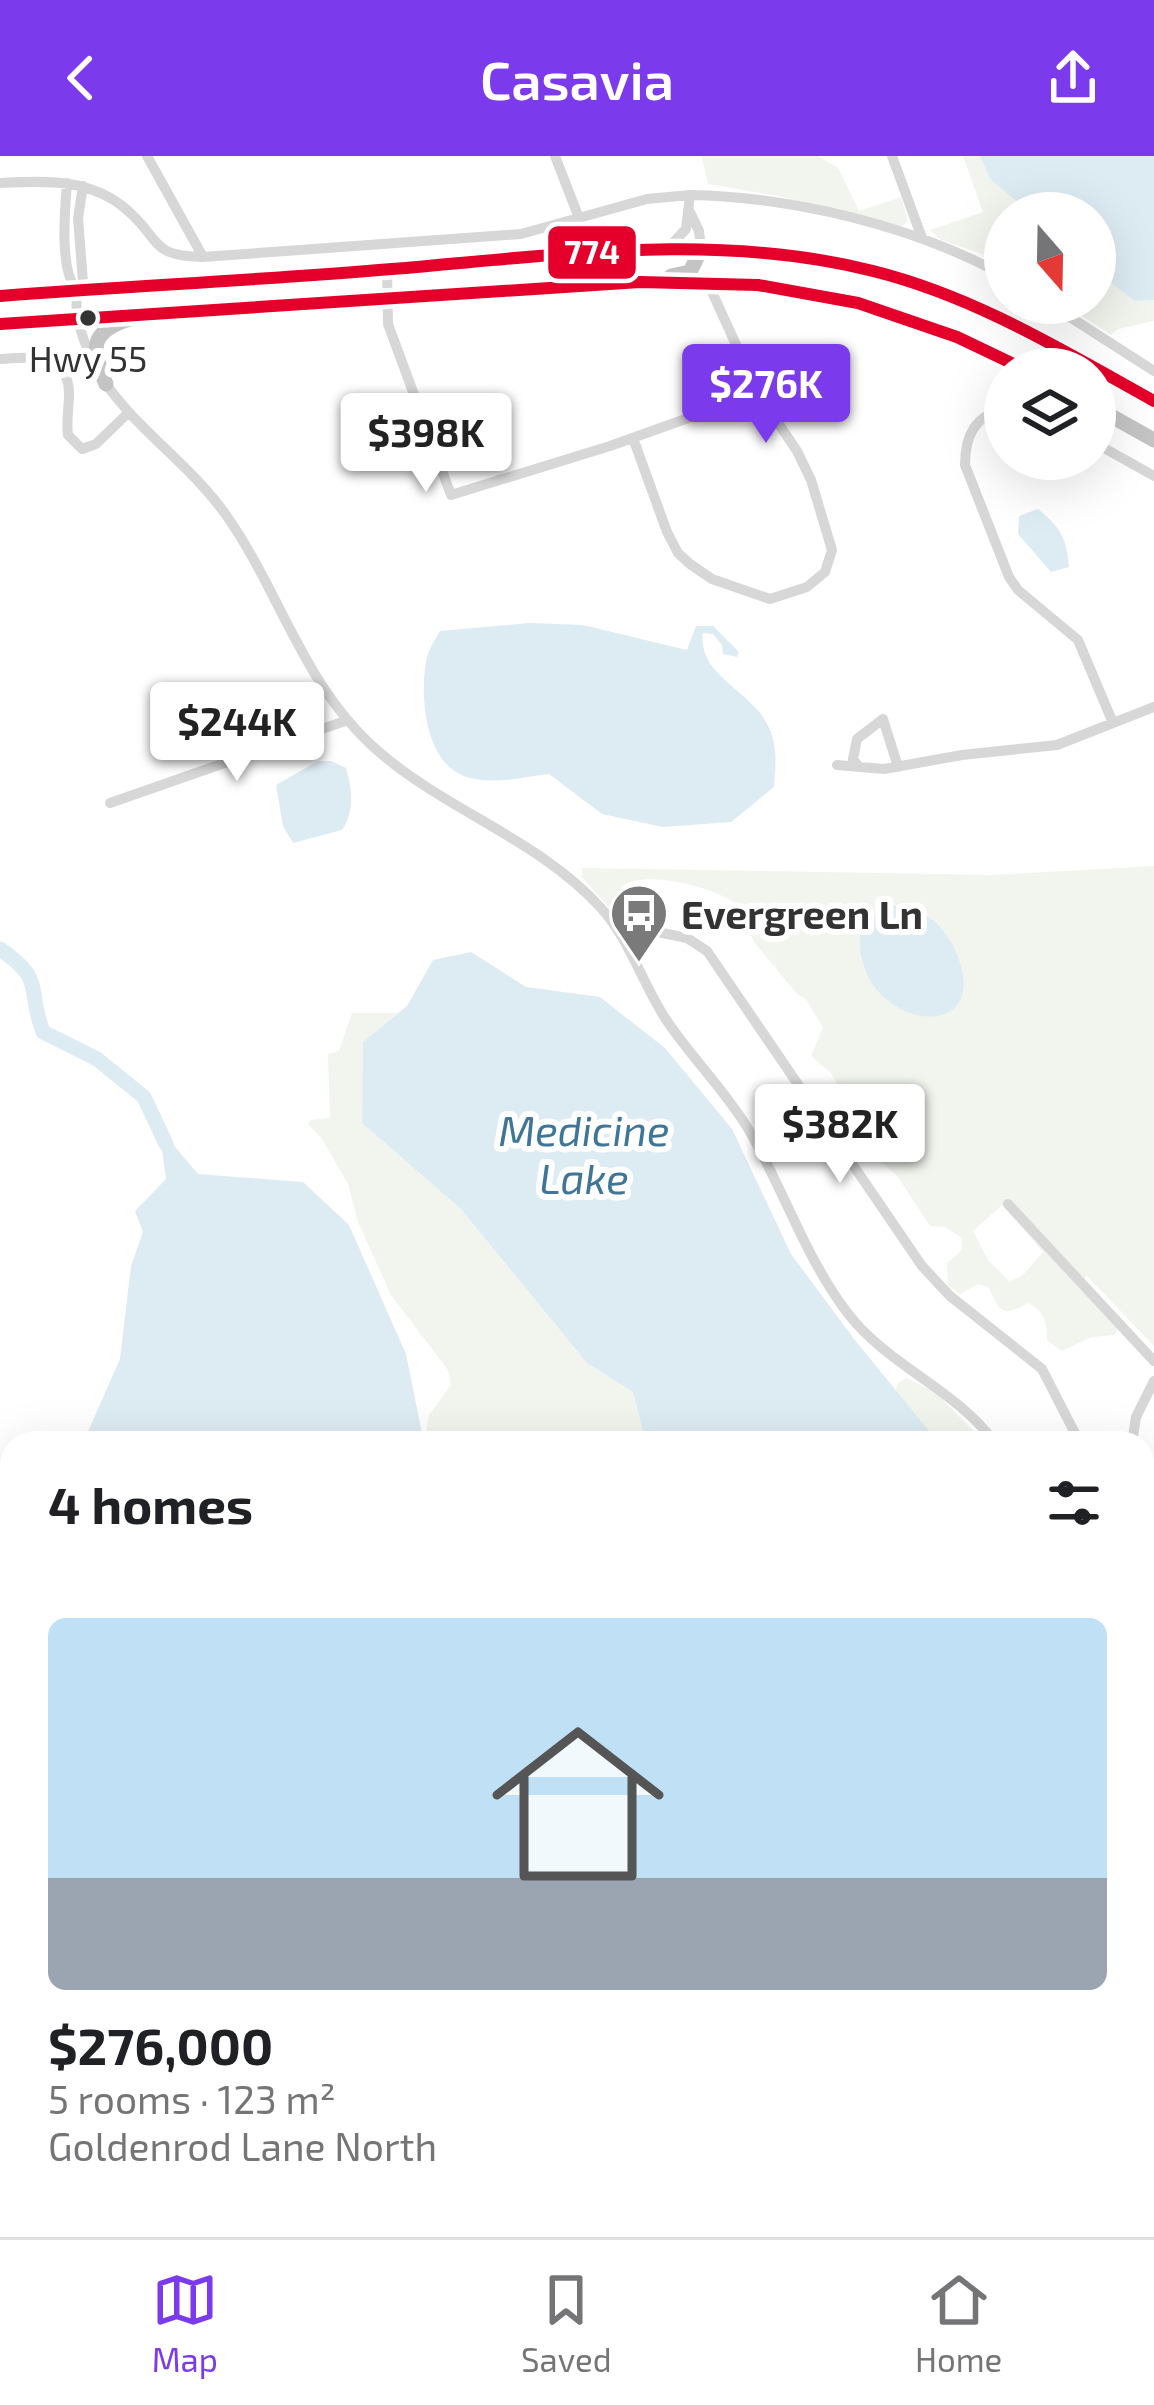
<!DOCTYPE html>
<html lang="en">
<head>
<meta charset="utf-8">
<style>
  body { margin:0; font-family:"Exo 2",sans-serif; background:#f2f2f2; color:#202124; height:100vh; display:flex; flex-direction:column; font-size:45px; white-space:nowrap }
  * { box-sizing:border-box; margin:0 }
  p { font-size:39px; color:#757577 }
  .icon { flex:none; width:66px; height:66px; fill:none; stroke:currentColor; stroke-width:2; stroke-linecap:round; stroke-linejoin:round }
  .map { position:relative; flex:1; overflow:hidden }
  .side { position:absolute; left:0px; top:1275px; width:1155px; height:807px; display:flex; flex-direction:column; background:#fff; border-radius:36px 36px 0 0; box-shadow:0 12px 48px #0002 }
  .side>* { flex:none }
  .needle { width:78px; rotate:160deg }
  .tools { position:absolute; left:984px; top:36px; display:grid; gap:24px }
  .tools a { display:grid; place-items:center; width:132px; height:132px; border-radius:50%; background:#fff; box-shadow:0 12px 48px #0002; font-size:60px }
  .price { position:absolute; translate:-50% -102px; padding:0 27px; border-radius:12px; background:#fff; color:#222; font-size:39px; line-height:78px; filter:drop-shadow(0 3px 6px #0008) }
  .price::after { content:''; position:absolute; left:50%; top:72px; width:36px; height:27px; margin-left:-18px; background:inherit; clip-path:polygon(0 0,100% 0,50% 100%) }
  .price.on { background:#7c3aed; color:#fff }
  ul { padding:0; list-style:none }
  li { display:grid; align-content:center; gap:24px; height:636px; padding:0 48px }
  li+li { border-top:3px solid #e0e0e0 }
  li span { display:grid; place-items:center; height:372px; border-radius:18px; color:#555 }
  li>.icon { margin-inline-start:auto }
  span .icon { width:216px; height:216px; fill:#fffc; stroke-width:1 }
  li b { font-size:51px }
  h2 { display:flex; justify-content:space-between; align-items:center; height:144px; padding:0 48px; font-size:51px }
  header { display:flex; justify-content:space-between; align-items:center; height:156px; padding:0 48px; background:#7c3aed; color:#fff; font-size:54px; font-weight:600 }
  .dock { display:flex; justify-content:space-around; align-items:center; height:168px; border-top:3px solid #e0e0e0; background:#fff; font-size:33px; color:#757577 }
  .dock a { display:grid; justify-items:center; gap:6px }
  .dock .on { color:#7c3aed }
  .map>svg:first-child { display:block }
  .green { fill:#f1f5ed; fill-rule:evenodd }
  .water { fill:#ddebf3 }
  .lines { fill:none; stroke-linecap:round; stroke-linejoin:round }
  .river { stroke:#ddebf3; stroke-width:15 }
  .minor { stroke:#d7d7d7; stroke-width:10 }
  .highway { stroke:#c4c4c4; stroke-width:15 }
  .bus-1-casing { stroke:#fff; stroke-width:21 }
  .bus-1 { stroke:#e4002b; stroke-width:12 }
  .bus-dot { fill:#333; stroke:#fff; stroke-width:4.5 }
  .labels { text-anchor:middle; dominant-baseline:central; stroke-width:12; stroke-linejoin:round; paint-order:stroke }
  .bus-label { font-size:36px; fill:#333; stroke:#fff }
  .poi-label { font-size:39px; font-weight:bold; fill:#333; stroke:#fff; text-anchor:start }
  .water-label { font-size:42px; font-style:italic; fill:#3f7597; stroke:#fff }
  .line-badge { stroke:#fff; stroke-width:4.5 }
  .badge-label { font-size:33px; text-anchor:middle; font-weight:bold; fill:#fff }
</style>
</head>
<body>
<header><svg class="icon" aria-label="back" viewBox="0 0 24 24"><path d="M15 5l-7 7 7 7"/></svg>Casavia<svg class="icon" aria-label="share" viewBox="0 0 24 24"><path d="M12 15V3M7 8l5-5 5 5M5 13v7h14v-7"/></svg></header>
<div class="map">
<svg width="1154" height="2081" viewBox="0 0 1154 2081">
  <rect width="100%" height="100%" fill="#fff"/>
  <path class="green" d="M 702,0 L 818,0 L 838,12 L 859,55 L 901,41 L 908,65 L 900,71 L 779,40 L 708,28 Z
    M 963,0 L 980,0 L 990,23 L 1026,51 L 1020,57 L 1005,57 L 1005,73 L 988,100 L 941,84 L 930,74 L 983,56 Z
    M 1103,121 L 1135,145 L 1154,144 L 1154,165 L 1118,173 L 1111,179 L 1076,156 L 1083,147 L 1095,147 L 1095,131 Z
    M 1154,710 L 1154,1190 L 1087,1120 L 1078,1128 L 1119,1172 L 1114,1179 L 1092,1181 L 1062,1195 L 1047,1184 C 1047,1166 1044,1155 1028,1147 C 999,1164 1001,1153 988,1131 L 978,1128 L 960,1138 L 948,1129 L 947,1107 L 962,1094 L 962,1082 L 945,1071 L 930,1070 L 898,1021 L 860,986 L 866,974 L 830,916 L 811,900 L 823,872 L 806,843 L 797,838 L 755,787 L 750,778 L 757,769 C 746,737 647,709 621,731 L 627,754 L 622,758 L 612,755 L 582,721 L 582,712 L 992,719 ZM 1002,1049 L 1043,1096 L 1022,1120 L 1009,1125 L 988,1104 L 973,1075 Z
    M 352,857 L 398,857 L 363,886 L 362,967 L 461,1053 L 587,1207 L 633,1236 L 646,1287 L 424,1287 L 429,1259 L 451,1229 L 448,1214 L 391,1139 L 358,1066 L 348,1028 L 322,983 L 308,968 L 311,964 L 330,962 L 328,898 L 339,895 Z
    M 906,1222 L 935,1236 L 985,1287 L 939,1287 L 896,1235 L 897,1228 Z
    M 1143,1360 L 1154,1362 L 1154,1644 L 1143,1637 Z"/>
  <path class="water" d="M 980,0 L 1154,0 L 1154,144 L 1135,145 L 1095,115 L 1095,57 L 1031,57 L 990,23 Z
    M 1038,353 C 1060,371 1067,382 1069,411 L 1051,416 L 1018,378 L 1019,360 Z
    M 529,467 L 583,469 L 687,494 L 696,470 L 713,470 L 739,496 L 737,501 L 723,498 L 722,489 L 713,478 L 703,477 C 697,518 749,534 766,566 C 778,586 776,608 774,631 L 731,666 L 663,671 L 602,658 L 549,618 C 522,621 490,630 464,620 C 424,605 419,536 427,501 C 429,492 436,483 440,475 Z
    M 318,605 L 331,605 L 346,612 C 352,633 355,655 342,674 L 293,687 L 283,670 L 276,629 Z
    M 891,750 C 917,749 938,763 951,786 C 1010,898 844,877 861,769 Z
    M 471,796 L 526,831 L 600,841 L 665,892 L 732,973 L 791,1098 L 854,1183 L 939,1287 L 646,1287 L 633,1236 L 587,1207 L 461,1053 L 362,967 L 363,886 L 407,850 L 433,804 Z
    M 159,972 L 198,1018 L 303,1026 L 349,1069 L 406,1198 L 424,1287 L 83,1287 L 120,1203 L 131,1110 L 143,1076 L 135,1055 L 166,1023 Z
    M 1143,1637 L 1154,1644 L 1154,2081 L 731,2081 L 749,2070 L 1143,2070 Z
    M 0,1800 L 12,1805 L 12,2070 L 458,2070 L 479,2081 L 0,2081 Z"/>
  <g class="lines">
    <path class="river" d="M 0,793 C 46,825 26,831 43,876 L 97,903 L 144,941 L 166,988"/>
    <path class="minor" d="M 147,0 L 203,101
      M 555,0 L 579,62
      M 892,0 L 922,82
      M 0,27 C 45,25 91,22 127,54 C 161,83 149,100 203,101 L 521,78 L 647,43 L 690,39
      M 67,27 C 65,52 59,116 77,134
      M 83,30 L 78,62 L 83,126 C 67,149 84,185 94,209
      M 690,56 L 699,75 L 701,93
      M 667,93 L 686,73 L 690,39 C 794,41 914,70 1005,120
      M 387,113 L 388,168 L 451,339 L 610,290 L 758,237
      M 1048,147 L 1154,215
      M 0,203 C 30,201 69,196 69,238 C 69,252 66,265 68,279 L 82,293 L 96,288 L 128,257
      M 104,225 C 138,275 191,309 226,359 C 281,437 303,530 378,595 C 445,654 540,684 601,752 C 629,783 642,826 665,862 C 690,900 723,932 747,971 C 783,1031 804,1099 846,1155 C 887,1210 955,1232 995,1287
      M 1095,234 L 1104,217
      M 1005,252 C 975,260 965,279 965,309 L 1009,421 L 1018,434 L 1078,484 L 1113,567
      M 633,282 L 667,376 L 678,397 L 690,408 L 712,423 L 770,443 L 807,431 L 825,416 L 832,394 L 811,324 L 797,295 L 758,237 L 708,127
      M 1095,287 L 1154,320
      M 837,609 L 884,613 L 962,599 L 1057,589 L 1154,551
      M 859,611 L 853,603 L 857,583 L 883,563 L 898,611
      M 110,647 L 345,565
      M 614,767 L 687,782 L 707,795 L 922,1110 L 950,1140 L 1042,1213 L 1080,1287
      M 1008,1048 L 1154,1205
      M 1132,1287 L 1136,1261 L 1154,1225
      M 1143,1347 L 1154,1349
      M 1143,1360 L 1154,1362
      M 0,1535 L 12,1552"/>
    <path class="highway" d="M 671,120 L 690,116 L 701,93
      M 0,140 C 131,130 261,123 392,113 C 551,100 716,74 873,115 C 974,141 1064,195 1154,245
      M 0,168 L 640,126 L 758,129 L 858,147 L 957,181 L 1024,213
      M 106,228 C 91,193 89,176 129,163
      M 1095,251 L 1154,284"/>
    <defs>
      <path id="bus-1" d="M 0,140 C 131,130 261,124 392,113 C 552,100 715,75 873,115 C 974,140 1064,195 1154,245
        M 0,168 L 640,126 L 758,129 L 858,147 L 957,181 L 1024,213"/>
    </defs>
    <use href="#bus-1" class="bus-1-casing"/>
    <use href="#bus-1" class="bus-1"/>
  </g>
  <defs>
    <symbol id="bus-pin" viewBox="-11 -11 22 30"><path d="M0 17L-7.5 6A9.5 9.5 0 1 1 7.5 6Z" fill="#7a7a7a" stroke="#fff"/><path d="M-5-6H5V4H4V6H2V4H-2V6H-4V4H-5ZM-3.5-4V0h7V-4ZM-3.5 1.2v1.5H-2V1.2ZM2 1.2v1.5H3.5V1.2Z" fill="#fff"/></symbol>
  </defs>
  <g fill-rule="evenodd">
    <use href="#bus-pin" x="606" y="724" width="66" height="90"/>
  </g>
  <circle class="bus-dot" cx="88" cy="162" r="10"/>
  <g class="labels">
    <g class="bus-label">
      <text x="88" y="201">Hwy 55</text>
    </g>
    <g class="poi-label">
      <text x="681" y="757">Evergreen Ln</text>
    </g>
    <g class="water-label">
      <text x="584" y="973">Medicine<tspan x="584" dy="48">Lake</tspan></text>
    </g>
  </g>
  <rect class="line-badge" x="546" y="68" width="92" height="57" rx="12" fill="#e4002b"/>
  <g class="badge-label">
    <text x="592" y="108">774</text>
  </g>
</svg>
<div class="tools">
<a><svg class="needle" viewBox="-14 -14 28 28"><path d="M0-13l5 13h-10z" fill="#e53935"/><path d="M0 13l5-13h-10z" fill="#757577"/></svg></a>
<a><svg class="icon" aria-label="layers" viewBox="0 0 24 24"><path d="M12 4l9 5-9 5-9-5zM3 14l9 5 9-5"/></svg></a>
</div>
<b class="price on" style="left:766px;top:290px">$276K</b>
<b class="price" style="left:426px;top:339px">$398K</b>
<b class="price" style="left:237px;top:628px">$244K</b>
<b class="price" style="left:840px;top:1030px">$382K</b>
<section class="side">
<h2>4 homes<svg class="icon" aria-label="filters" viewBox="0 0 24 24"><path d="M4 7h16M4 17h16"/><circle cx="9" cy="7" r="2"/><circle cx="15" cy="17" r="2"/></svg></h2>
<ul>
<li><span style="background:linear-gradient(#bfe0f5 70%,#9aa5b1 0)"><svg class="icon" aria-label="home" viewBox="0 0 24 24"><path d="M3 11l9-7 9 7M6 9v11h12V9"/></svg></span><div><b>$276,000</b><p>5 rooms · 123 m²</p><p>Goldenrod Lane North</p></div></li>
</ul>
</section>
</div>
<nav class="dock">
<a class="on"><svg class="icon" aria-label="map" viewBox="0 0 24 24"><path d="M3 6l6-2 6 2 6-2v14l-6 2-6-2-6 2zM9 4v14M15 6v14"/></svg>Map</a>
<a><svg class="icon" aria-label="saved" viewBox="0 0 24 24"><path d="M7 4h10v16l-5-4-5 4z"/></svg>Saved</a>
<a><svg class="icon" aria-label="home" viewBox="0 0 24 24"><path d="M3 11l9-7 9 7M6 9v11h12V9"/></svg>Home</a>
</nav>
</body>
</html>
